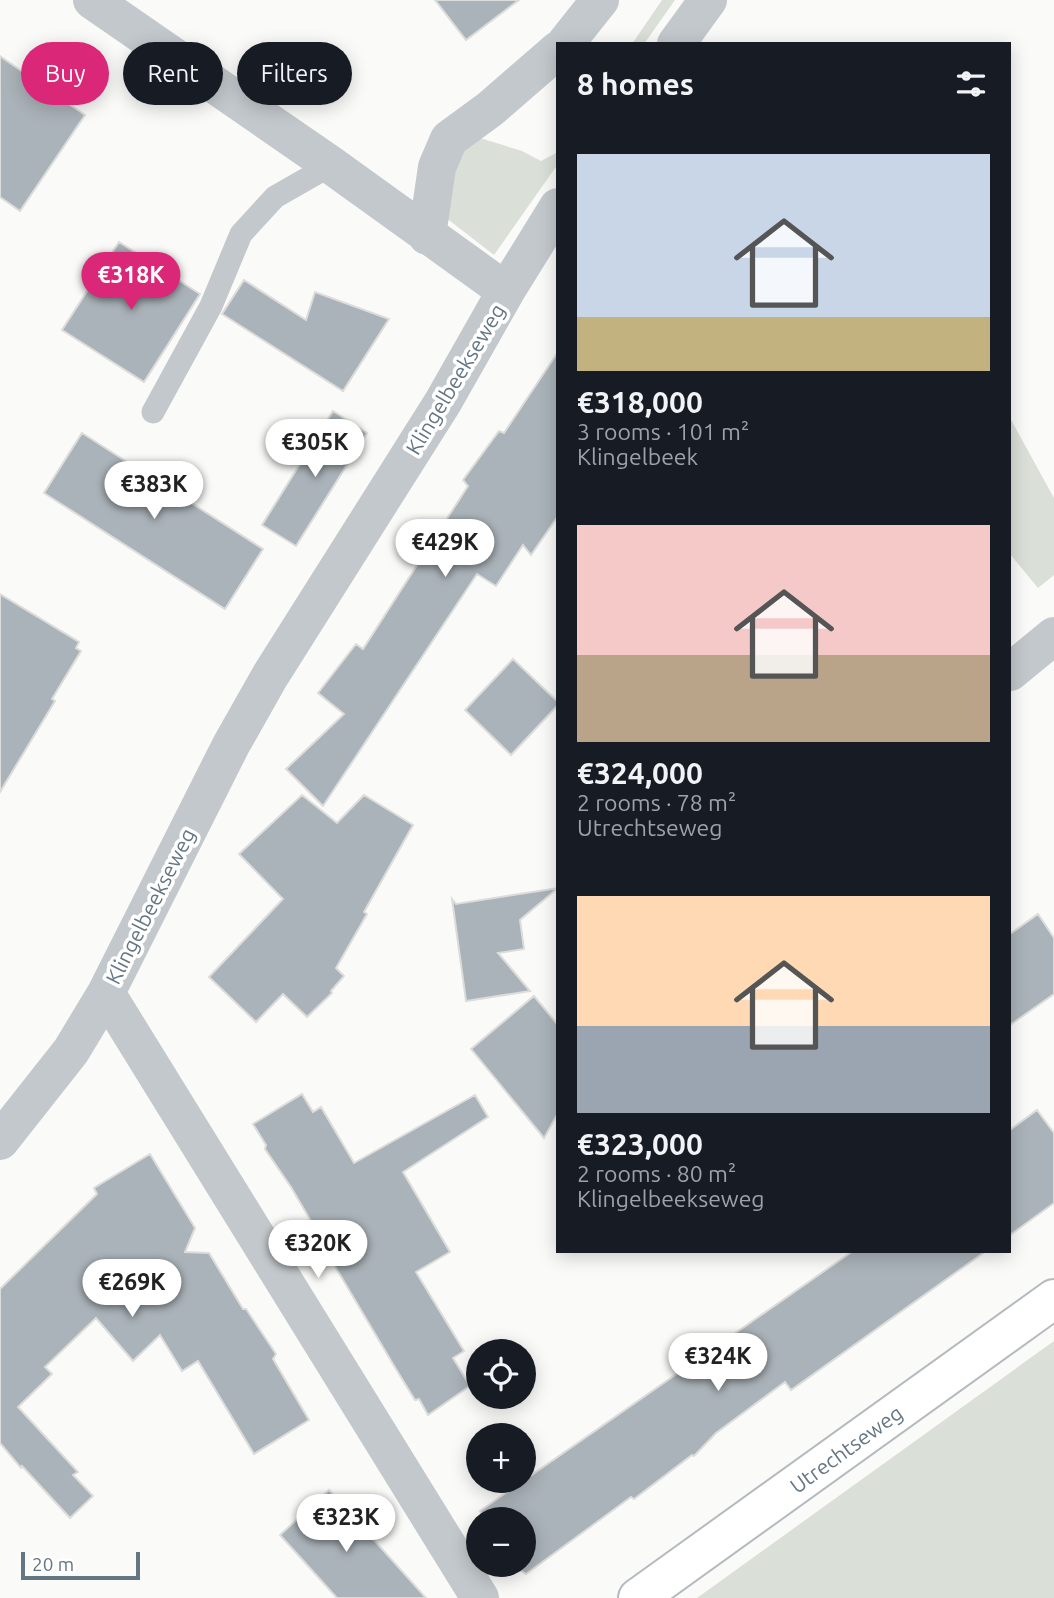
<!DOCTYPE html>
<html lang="en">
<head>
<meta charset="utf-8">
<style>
  body { margin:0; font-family:Ubuntu,sans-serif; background:#242831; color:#f1f3f6; height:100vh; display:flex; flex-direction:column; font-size:26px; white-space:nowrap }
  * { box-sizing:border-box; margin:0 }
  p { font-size:23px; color:#9ea1a6 }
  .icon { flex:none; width:38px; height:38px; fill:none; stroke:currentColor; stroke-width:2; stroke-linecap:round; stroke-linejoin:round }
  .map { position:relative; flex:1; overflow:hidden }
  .panel { position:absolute; left:556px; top:42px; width:455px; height:1211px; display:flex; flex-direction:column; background:#171b24; border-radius:0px; box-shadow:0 4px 18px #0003 }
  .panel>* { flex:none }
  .banner { position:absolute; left:21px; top:42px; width:430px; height:63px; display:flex; gap:14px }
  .fabs { position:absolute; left:466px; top:1339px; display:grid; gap:14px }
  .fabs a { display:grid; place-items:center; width:70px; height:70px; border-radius:50%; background:#171b24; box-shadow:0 4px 18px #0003; font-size:35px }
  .scale { position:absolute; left:21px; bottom:18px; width:119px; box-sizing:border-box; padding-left:7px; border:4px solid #657683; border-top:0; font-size:19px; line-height:24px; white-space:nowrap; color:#657683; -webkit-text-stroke:5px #fff; paint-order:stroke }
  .price { position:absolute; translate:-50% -60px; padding:0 16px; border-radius:24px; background:#fff; color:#222; font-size:23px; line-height:46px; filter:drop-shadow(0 2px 4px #0008) }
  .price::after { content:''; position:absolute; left:50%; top:42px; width:21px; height:16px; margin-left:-10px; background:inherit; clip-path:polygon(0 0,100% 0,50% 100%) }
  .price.on { background:#db2777; color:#fff }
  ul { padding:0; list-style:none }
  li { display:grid; align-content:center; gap:14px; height:371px; padding:0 21px }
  li span { display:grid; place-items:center; height:217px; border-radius:0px; color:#555 }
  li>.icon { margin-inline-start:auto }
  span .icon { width:126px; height:126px; fill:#fffc; stroke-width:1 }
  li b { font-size:30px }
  h2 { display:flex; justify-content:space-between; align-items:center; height:84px; padding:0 21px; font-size:30px }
  .tag { padding:0 24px; border-radius:32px; background:#171b24; box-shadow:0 4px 18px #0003; font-size:24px; line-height:63px }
  .tag.on { background:#db2777; color:#fff }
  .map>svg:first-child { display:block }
  .green { fill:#dadfd7 }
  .building { fill:#aab3b9; stroke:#dcdcda; stroke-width:2 }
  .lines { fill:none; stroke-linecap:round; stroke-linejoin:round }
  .primary-casing { stroke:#b5babe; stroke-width:42 }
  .lane { stroke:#c3c8cc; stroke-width:23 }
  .street { stroke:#c3c8cc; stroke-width:38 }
  .primary { stroke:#fff; stroke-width:38 }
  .labels { text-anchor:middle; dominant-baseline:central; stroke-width:7; stroke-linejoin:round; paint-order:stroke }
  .street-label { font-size:21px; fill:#657683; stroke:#fff }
</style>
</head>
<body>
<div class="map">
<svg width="1054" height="1598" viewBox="0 0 1054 1598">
  <rect width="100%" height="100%" fill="#fafaf8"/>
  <path class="green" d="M 662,0 L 675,0 L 644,44 L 632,44 Z
    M 480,138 L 522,151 L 541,161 L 558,152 L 558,164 L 494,255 L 445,217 L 460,149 Z
    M 1010,418 L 1054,498 L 1054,575 L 1038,588 L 1010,554 Z
    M 1054,1341 L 1054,1598 L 697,1598 Z"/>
  <path class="building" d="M 435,0 L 519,0 L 466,40 Z
    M 0,56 L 85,115 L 20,211 L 0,197 Z
    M 119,242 L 200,294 L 144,382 L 62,330 Z
    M 244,280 L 306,320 L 315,292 L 389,319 L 343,391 L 222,314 Z
    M 558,352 L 558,516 L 531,555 L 523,545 L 496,586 L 477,574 L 323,806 L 286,769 L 344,714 L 318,693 L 356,644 L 363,649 L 468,486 L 463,480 L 499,431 L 504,433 Z
    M 333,411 L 367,433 L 296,546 L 262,525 Z
    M 82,433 L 263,549 L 225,609 L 44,493 Z
    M 0,594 L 79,642 L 76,648 L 81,651 L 52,699 L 55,701 L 0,792 Z
    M 513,659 L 558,702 L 558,705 L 511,755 L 465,710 Z
    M 302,795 L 337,823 L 364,795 L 413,825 L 364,912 L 367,914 L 336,968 L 344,976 L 331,991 L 332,993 L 307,1017 L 283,994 L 256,1022 L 209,977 L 283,899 L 239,854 Z
    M 558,888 L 520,920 L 524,949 L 498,953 L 530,991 L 466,1001 L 452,899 L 456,904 Z
    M 1038,914 L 1054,938 L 1054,994 L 1010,1025 L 1010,934 Z
    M 534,996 L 558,1025 L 558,1113 L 544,1138 L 471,1049 Z
    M 302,1094 L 313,1112 L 321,1107 L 354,1163 L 475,1095 L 488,1117 L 403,1172 L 450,1252 L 416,1272 L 464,1351 L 453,1358 L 470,1386 L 428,1415 L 419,1399 L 415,1400 L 396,1369 L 314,1231 L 315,1228 L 291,1187 L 265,1149 L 266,1145 L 253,1124 Z
    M 1037,1110 L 1054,1133 L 1054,1203 L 1010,1235 L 1010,1130 Z
    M 150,1154 L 195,1228 L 185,1252 L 209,1253 L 243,1309 L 246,1309 L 276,1354 L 273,1359 L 309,1420 L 254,1454 L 198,1361 L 182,1371 L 160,1335 L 133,1361 L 96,1318 L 45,1367 L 52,1374 L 18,1407 L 78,1472 L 73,1475 L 93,1496 L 70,1518 L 22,1466 L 21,1468 L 0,1443 L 0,1289 L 97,1194 L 94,1188 Z
    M 853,1251 L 986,1251 L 791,1390 L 785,1382 L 716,1433 L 694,1456 L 692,1455 L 634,1499 L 631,1497 L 526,1574 L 515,1567 L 513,1564 L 523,1564 L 523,1519 L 485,1519 L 480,1511 Z
    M 329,1490 L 426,1598 L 337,1598 L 280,1535 Z"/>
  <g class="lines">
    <defs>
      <path id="primary" d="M 638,1598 L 1054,1299"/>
    </defs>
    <use href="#primary" class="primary-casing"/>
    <path class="lane" d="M 153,412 L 211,306 L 241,234 L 275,197 L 331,165"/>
    <path class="street" d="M 92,0 L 331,165 L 506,291
      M 565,44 L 600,0
      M 676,44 L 708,0
      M 427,236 L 437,167 L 449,139 L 490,109 L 558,50
      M 1010,672 L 1054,636
      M 106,993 L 480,1598
      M 0,1141 L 71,1051 L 106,993 L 231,745 L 270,676 L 443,402 L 506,291 L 558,207"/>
    <use href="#primary" class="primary"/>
  </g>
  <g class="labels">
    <g class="street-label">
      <text transform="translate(455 379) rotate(-59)">Klingelbeekseweg</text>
      <text transform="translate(150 906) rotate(-63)">Klingelbeekseweg</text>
      <text transform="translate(846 1449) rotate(-36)">Utrechtseweg</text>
    </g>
  </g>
</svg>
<div class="fabs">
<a><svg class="icon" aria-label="locate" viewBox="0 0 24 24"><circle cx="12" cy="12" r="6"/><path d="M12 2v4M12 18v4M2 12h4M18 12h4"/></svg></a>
<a>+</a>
<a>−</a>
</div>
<div class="scale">20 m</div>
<b class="price on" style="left:131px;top:312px">€318K</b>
<b class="price" style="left:315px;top:479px">€305K</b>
<b class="price" style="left:154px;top:521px">€383K</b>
<b class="price" style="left:445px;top:579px">€429K</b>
<b class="price" style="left:318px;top:1280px">€320K</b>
<b class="price" style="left:132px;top:1319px">€269K</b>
<b class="price" style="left:718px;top:1393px">€324K</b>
<b class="price" style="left:346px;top:1554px">€323K</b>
<div class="banner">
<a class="tag on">Buy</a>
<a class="tag">Rent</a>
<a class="tag">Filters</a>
</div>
<section class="panel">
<h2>8 homes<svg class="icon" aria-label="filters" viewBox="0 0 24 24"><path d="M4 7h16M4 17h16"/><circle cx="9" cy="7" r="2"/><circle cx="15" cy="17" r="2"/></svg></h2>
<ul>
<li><span style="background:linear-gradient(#c9d6e8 75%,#c2b280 0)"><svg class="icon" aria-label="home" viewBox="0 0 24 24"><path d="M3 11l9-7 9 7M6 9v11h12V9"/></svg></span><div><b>€318,000</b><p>3 rooms · 101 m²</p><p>Klingelbeek</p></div></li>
<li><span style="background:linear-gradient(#f6c9c9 60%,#b9a48a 0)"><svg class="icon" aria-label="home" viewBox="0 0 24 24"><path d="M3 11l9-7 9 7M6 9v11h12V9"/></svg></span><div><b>€324,000</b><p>2 rooms · 78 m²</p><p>Utrechtseweg</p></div></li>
<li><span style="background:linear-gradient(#ffd9b3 60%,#9aa5b1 0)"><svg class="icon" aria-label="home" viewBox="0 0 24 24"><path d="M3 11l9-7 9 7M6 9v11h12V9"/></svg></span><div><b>€323,000</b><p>2 rooms · 80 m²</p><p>Klingelbeekseweg</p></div></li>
</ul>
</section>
</div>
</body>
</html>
